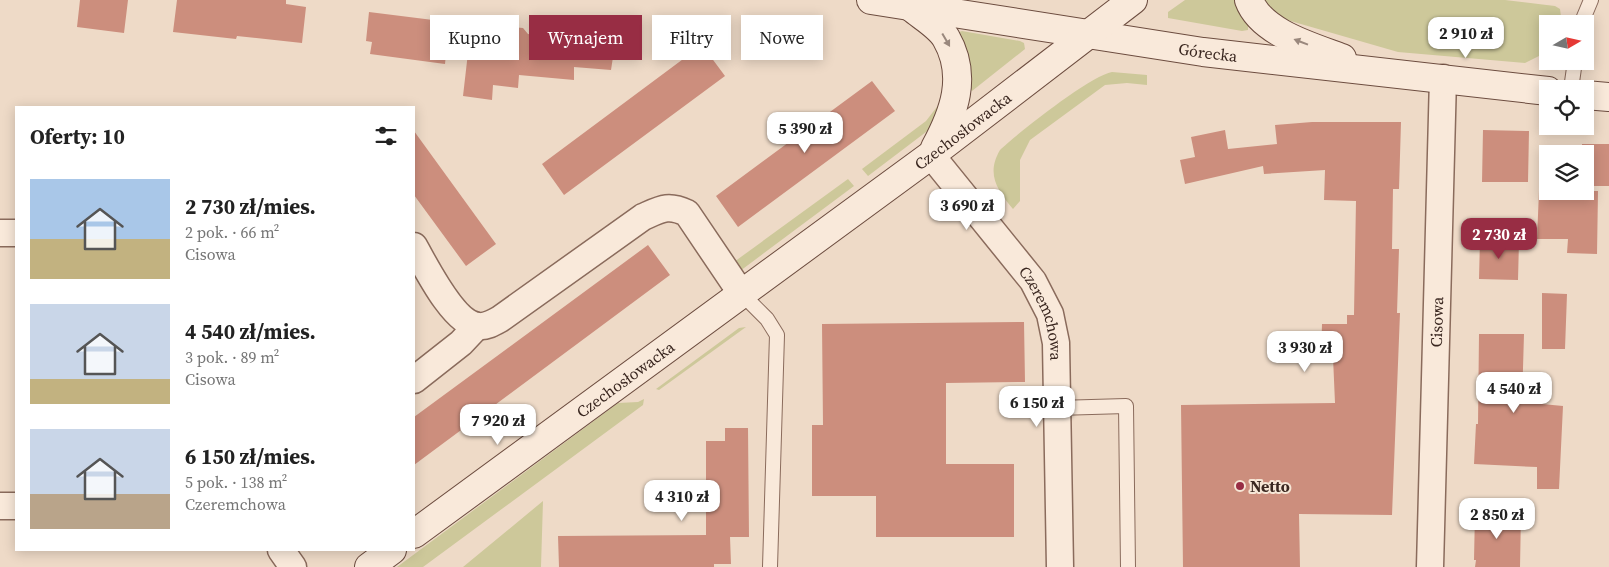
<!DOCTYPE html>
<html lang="pl">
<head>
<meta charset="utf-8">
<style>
  body { margin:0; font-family:"Source Serif 4",serif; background:#f2f2f2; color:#222; height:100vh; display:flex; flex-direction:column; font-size:19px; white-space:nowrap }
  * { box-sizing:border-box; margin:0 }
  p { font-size:16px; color:#767676 }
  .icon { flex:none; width:28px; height:28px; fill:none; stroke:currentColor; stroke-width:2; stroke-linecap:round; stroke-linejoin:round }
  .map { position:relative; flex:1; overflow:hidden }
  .side { position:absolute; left:15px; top:106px; width:400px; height:445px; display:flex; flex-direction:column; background:#fff; border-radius:0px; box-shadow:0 2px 12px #0003 }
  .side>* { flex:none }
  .guide { position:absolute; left:430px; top:15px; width:475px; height:45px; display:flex; gap:10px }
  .needle { width:32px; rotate:81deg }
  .buttons { position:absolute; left:1539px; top:15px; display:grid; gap:10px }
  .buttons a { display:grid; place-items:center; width:55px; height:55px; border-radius:0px; background:#fff; box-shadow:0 2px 12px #0003; font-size:25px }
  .price { position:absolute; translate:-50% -42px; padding:0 11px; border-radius:10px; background:#fff; color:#222; font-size:16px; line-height:32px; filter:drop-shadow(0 1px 2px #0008) }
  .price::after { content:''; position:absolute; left:50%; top:30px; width:15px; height:11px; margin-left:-8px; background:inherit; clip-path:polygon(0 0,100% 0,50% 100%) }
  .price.current { background:#982d44; color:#fff }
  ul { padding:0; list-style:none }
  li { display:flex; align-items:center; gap:15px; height:125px; padding:0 15px }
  li span { display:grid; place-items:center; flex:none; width:140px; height:100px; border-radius:0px; color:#555 }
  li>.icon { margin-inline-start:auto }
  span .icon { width:60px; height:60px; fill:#fffc; stroke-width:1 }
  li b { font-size:21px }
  h2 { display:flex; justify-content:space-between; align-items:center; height:60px; padding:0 15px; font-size:21px }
  .pill { padding:0 18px; border-radius:0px; background:#fff; box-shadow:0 2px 12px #0003; font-size:18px; line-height:45px }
  .pill.current { background:#982d44; color:#fff }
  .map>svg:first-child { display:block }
  .green { fill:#cdc89a }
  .building { fill:#cc8e7d }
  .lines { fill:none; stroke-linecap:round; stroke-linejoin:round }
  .lane-casing { stroke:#8a6b5c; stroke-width:16 }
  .street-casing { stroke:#8a6b5c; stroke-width:29 }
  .secondary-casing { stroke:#6c4c3f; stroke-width:30 }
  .lane { stroke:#f9e9da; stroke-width:14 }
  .street { stroke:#f9e9da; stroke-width:26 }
  .secondary { stroke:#f9e9da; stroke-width:28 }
  .oneway { fill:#9a887d }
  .poi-dot { fill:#982d44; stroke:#f6e6d6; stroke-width:2 }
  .labels { text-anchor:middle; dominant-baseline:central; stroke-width:4; stroke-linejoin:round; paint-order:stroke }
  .street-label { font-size:16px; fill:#3a2720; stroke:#f6e6d6 }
  .poi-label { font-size:16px; font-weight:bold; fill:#3a2720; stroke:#f6e6d6; text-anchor:start }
</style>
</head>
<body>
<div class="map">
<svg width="1609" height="567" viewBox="0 0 1609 567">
  <rect width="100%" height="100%" fill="#eedac7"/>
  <path class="green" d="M 1185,0 L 1236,0 L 1248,25 L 1248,30 L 1242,31 L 1168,18 L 1168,12 Z
    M 1263,0 L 1505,0 L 1555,6 L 1560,9 L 1562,24 L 1548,24 L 1547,52 L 1525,63 L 1398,52 L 1287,20 L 1277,15 Z
    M 962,31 L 1020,41 L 1024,43 L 1025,49 L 972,91 L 969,87 L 957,33 Z
    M 1112,72 L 1147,75 L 1147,85 L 1127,83 L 1105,85 L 1030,140 L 1020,160 L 1020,201 L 1013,209 C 997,190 986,174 1000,150 C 1018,133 1090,76 1112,72 Z
    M 943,99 L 933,124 L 926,132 L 868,176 L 862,169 L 926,121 Z
    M 848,179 L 854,186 L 740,271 L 734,262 Z
    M 746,327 L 659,390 L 656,389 L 739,328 Z
    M 644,399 L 643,405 L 423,567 L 397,567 L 618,403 L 638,402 Z
    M 543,501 L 541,567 L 463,567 Z"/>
  <path class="building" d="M 80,0 L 128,0 L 124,33 L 77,27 Z
    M 177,0 L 286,0 L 286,4 L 306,7 L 302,43 L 237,36 L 236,39 L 173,32 Z
    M 369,12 L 449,22 L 445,64 L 370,54 L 372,42 L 366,41 Z
    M 500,26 L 523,28 L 528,34 L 615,44 L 611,70 L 574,67 L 574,80 L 519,75 L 518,88 L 493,85 L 492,100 L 463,96 L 469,44 L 497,47 Z
    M 702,45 L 725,76 L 564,195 L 542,164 Z
    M 872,81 L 895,111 L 738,227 L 716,196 Z
    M 1312,122 L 1401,122 L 1399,189 L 1393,189 L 1392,249 L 1399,249 L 1397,313 L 1400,313 L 1392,515 L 1299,514 L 1300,567 L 1183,567 L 1181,405 L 1335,403 L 1333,357 L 1321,357 L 1322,324 L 1347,324 L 1347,315 L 1354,315 L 1356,201 L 1324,200 L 1325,170 L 1264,174 L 1263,166 L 1185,184 L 1180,160 L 1195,157 L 1191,137 L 1225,130 L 1228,149 L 1277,144 L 1275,125 Z
    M 1483,130 L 1529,131 L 1528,182 L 1482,182 Z
    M 414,131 L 496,244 L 466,266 L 414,195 Z
    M 1582,144 L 1609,144 L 1609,186 L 1585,186 L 1585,154 L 1582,154 Z
    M 1539,191 L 1598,191 L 1597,254 L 1567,253 L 1568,239 L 1537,239 Z
    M 1480,240 L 1519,241 L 1518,280 L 1479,279 Z
    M 648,245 L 670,275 L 414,465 L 414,417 Z
    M 1542,293 L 1567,294 L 1565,349 L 1542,349 Z
    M 1024,322 L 1025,382 L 946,383 L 946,464 L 1014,464 L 1014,537 L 876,537 L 876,496 L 812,496 L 812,425 L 823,425 L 822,324 Z
    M 1479,334 L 1524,334 L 1522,402 L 1563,406 L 1559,489 L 1537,489 L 1537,467 L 1474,464 L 1476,424 L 1478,424 Z
    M 725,428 L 748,428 L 749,537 L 730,537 L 731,564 L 714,564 L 714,567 L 559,567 L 558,536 L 706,535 L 706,441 L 725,441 Z
    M 1475,512 L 1521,513 L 1520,567 L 1475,567 L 1476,560 L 1474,560 Z"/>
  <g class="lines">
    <defs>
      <path id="lane" d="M 1581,24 L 1591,0
        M 1571,89 L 1575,61
        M 741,293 L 767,319 L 777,335 L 770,567
        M 1057,408 L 1126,406 L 1128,567"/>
      <g id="street">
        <path id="s1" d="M 931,155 L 1033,281 L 1050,314 L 1056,343 L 1060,567"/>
        <path d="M 0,233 L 16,233"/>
        <path d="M 414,246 C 426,267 453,323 478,326 C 486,327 493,323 500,319 L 643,217 C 661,209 668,204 687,213 L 741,293"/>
        <path d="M 414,380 L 461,343 L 477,326"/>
        <path d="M 0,506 L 16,506"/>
        <path d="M 281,550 L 293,567"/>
        <path id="s2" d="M 1430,567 L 1443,78"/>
      </g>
      <g id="secondary">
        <path id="s3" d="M 871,0 L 1203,52 L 1548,91"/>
        <path d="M 1249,0 C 1261,33 1313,47 1342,58"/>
        <path d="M 912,8 C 923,17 939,26 946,38 C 968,76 954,113 935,148"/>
        <path d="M 1585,95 L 1609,97"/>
        <path id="s4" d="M 414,534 L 931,155 L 1133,0"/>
        <path d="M 369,567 L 392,550"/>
      </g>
    </defs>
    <use href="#lane" class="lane-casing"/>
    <use href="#street" class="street-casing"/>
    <use href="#secondary" class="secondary-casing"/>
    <use href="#lane" class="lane"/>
    <use href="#street" class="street"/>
    <use href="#secondary" class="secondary"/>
  </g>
  <defs><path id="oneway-solid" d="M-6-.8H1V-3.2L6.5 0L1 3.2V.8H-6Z" transform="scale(1.25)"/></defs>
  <g class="oneway">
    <use href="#oneway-solid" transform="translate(946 40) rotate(60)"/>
    <use href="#oneway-solid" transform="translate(1301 42) rotate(-159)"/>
  </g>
  <circle class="poi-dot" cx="1240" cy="486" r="5"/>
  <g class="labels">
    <g class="street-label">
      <text stroke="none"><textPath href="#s3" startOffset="341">Górecka</textPath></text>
      <text stroke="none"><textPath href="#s4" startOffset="681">Czechosłowacka</textPath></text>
      <text stroke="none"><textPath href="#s1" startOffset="196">Czeremchowa</textPath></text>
      <text stroke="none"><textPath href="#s2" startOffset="245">Cisowa</textPath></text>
      <text stroke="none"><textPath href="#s4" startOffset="262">Czechosłowacka</textPath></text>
    </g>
    <g class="poi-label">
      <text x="1250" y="486">Netto</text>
    </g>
  </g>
</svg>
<div class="buttons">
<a><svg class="needle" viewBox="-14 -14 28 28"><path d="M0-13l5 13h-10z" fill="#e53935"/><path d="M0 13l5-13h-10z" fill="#767676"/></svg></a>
<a><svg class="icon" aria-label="locate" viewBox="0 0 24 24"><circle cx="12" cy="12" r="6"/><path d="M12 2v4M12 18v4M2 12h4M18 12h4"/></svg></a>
<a><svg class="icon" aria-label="layers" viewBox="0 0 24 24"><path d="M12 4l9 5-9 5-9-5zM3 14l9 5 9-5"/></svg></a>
</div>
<b class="price" style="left:1466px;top:59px">2 910 zł</b>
<b class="price" style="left:805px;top:154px">5 390 zł</b>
<b class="price" style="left:967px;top:231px">3 690 zł</b>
<b class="price current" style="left:1499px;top:260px">2 730 zł</b>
<b class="price" style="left:1305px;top:373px">3 930 zł</b>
<b class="price" style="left:1514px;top:414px">4 540 zł</b>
<b class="price" style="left:1037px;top:428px">6 150 zł</b>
<b class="price" style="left:498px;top:446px">7 920 zł</b>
<b class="price" style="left:682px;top:522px">4 310 zł</b>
<b class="price" style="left:1497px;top:540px">2 850 zł</b>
<div class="guide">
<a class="pill">Kupno</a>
<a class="pill current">Wynajem</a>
<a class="pill">Filtry</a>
<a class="pill">Nowe</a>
</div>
<section class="side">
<h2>Oferty: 10<svg class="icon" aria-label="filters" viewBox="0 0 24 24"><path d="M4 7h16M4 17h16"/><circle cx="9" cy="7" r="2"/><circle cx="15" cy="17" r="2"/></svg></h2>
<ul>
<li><span style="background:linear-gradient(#a9c7e8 60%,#c2b280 0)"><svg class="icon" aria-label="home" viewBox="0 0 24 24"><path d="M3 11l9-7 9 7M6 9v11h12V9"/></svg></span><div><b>2 730 zł/mies.</b><p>2 pok. · 66 m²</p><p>Cisowa</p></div></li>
<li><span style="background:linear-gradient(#c9d6e8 75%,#c2b280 0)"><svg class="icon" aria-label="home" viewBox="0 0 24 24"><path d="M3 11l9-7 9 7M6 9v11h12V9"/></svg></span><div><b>4 540 zł/mies.</b><p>3 pok. · 89 m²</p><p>Cisowa</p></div></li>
<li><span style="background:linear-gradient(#c9d6e8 65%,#b9a48a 0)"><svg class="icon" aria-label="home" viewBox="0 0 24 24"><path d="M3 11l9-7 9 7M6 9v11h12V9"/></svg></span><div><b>6 150 zł/mies.</b><p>5 pok. · 138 m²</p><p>Czeremchowa</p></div></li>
</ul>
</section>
</div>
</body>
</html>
